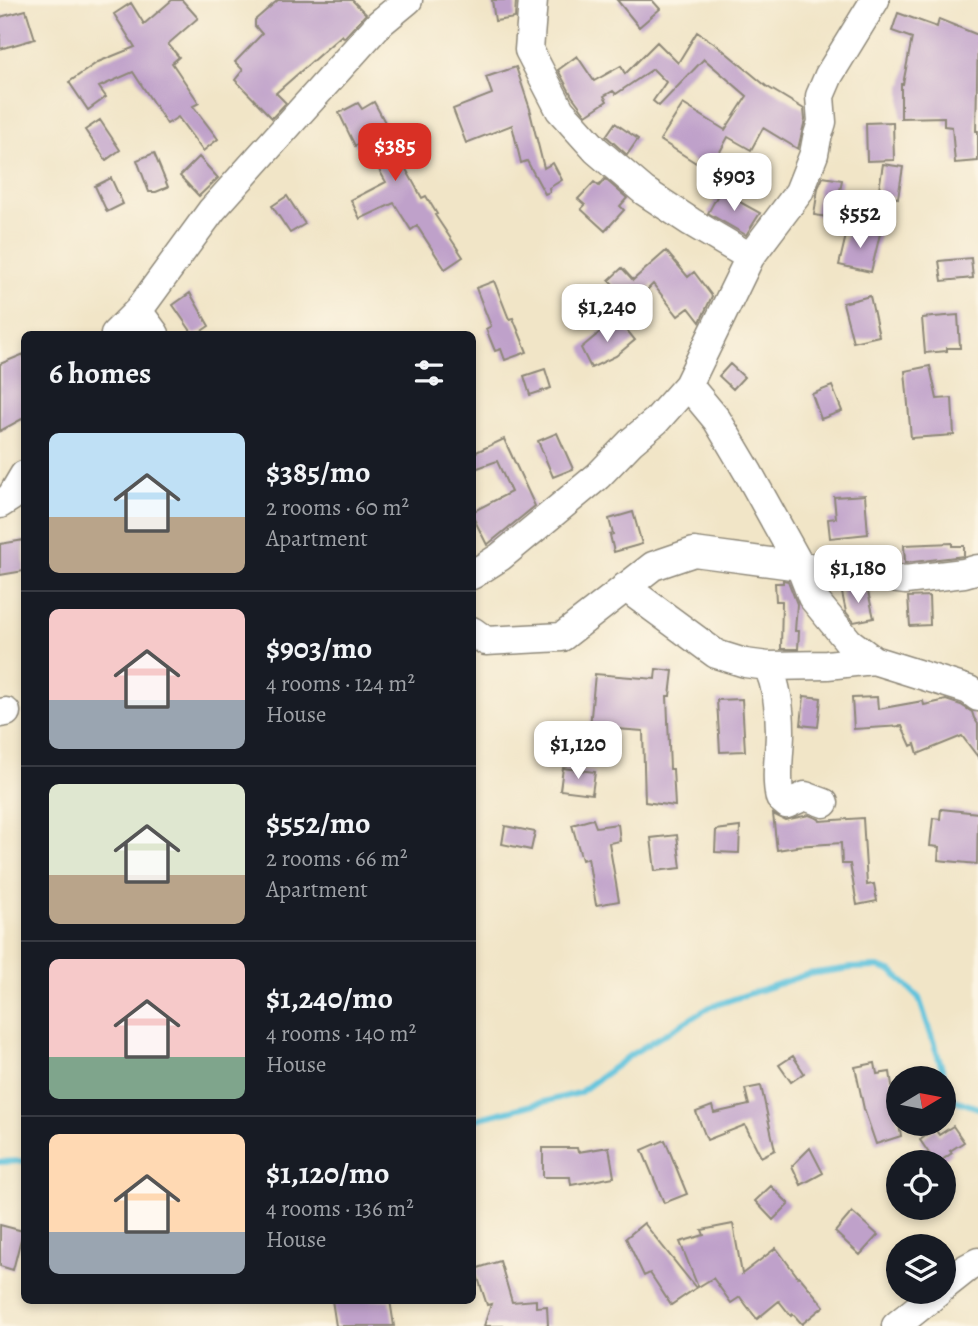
<!DOCTYPE html>
<html lang="en">
<head>
<meta charset="utf-8">
<style>
  body { margin:0; font-family:Alegreya,serif; background:#20242c; color:#f1f3f6; height:100vh; display:flex; flex-direction:column; font-size:26px; white-space:nowrap }
  * { box-sizing:border-box; margin:0 }
  p { font-size:23px; color:#9ea1a6 }
  .icon { flex:none; width:38px; height:38px; fill:none; stroke:currentColor; stroke-width:2; stroke-linecap:round; stroke-linejoin:round }
  .map { position:relative; flex:1; overflow:hidden }
  .sheet { position:absolute; left:21px; top:331px; width:455px; height:973px; display:flex; flex-direction:column; background:#171b24; border-radius:10px; box-shadow:0 4px 10px #0003 }
  .sheet>* { flex:none }
  .needle { width:46px; rotate:80deg }
  .fabs { position:absolute; left:886px; top:1066px; display:grid; gap:14px }
  .fabs a { display:grid; place-items:center; width:70px; height:70px; border-radius:50%; background:#171b24; box-shadow:0 4px 10px #0003; font-size:35px }
  .price { position:absolute; translate:-50% -60px; padding:0 16px; border-radius:14px; background:#fff; color:#222; font-size:23px; line-height:46px; filter:drop-shadow(0 2px 4px #0008) }
  .price::after { content:''; position:absolute; left:50%; top:42px; width:21px; height:16px; margin-left:-10px; background:inherit; clip-path:polygon(0 0,100% 0,50% 100%) }
  .price.on { background:#d93025; color:#fff }
  ul { padding:0; list-style:none }
  li { display:flex; align-items:center; gap:21px; height:175px; padding:0 28px }
  li+li { border-top:2px solid #363941 }
  li span { display:grid; place-items:center; flex:none; width:196px; height:140px; border-radius:10px; color:#555 }
  li>.icon { margin-inline-start:auto }
  span .icon { width:84px; height:84px; fill:#fffc; stroke-width:1 }
  li b { font-size:30px }
  h2 { display:flex; justify-content:space-between; align-items:center; height:84px; padding:0 28px; font-size:30px }
  .map>svg:first-child { display:block }
  .lines { fill:none; stroke-linecap:round; stroke-linejoin:round }
  .stream { stroke:#5fc3dd; stroke-width:6 }
  .building { fill:#bfa1ca }
  .minor-casing { stroke:#8e8879; stroke-width:31 }
  .minor { stroke:#fff; stroke-width:28 }
</style>
</head>
<body>
<div class="map">
<svg width="978" height="1326" viewBox="0 0 978 1326">
  <rect width="100%" height="100%" fill="#fcf5e5"/>
  <filter id="ink" filterUnits="userSpaceOnUse"><feTurbulence type="fractalNoise" baseFrequency=".0143" numOctaves="2"/><feDisplacementMap in="SourceGraphic" scale="14" xChannelSelector="R" yChannelSelector="G"/><feConvolveMatrix kernelMatrix="1 2 1 2 8 2 1 2 1" color-interpolation-filters="sRGB"/></filter>
  <filter id="wash" filterUnits="userSpaceOnUse"><feTurbulence type="fractalNoise" baseFrequency=".00686" numOctaves="4" result="noise"/><feDisplacementMap in="SourceGraphic" scale="28" xChannelSelector="R" yChannelSelector="G"/><feGaussianBlur stdDeviation="1.57" result="paint"/><feColorMatrix in="noise" values="0 0 0 0 0 0 0 0 0 0 0 0 0 0 0 0 0 1.4 0 .05"/><feComposite in="paint" operator="in"/></filter>
  <g filter="url(#wash)">
    <rect width="100%" height="100%" fill="#f1e5c7"/>
    <g class="lines">
      <path class="stream" d="M 472,1121 L 480,1118 L 579,1093 L 632,1054 L 710,1007 L 808,974 L 851,968 L 878,967 L 893,972 L 919,998 L 952,1099 L 978,1108
        M 0,1162 L 24,1161"/>
    </g>
    <g id="blocks">
      <path class="building" d="M 172,0 L 182,0 L 198,18 L 168,44 L 179,57 L 172,63 L 199,103 L 193,106 L 218,139 L 203,151 L 178,117 L 167,124 L 133,72 L 99,87 L 106,97 L 88,110 L 69,82 L 98,62 L 135,47 L 114,14 L 131,3 L 144,24 Z
        M 278,0 L 352,0 L 366,14 L 344,38 L 342,35 L 276,93 L 286,103 L 272,118 L 235,80 L 243,70 L 235,62 L 262,34 L 255,26 L 255,20 Z
        M 492,0 L 516,0 L 515,18 L 495,21 Z
        M 617,0 L 652,0 L 660,9 L 639,27 Z
        M 26,10 L 35,39 L 0,49 L 0,17 Z
        M 898,13 L 937,27 L 939,19 L 978,35 L 976,131 L 978,131 L 978,161 L 955,163 L 952,127 L 944,126 L 944,117 L 901,118 L 901,84 L 903,84 L 912,38 L 892,31 Z
        M 697,32 L 718,46 L 766,86 L 804,109 L 805,120 L 798,149 L 763,128 L 751,150 L 728,137 L 716,159 L 707,170 L 660,140 L 683,104 L 725,130 L 747,96 L 704,59 L 659,106 L 653,101 L 666,82 L 653,69 L 616,94 L 613,91 L 604,96 L 607,101 L 586,115 L 572,96 L 558,70 L 577,56 L 594,81 L 621,66 L 625,74 L 657,42 L 678,63 Z
        M 516,67 L 531,112 L 530,112 L 544,168 L 553,163 L 562,180 L 549,188 L 550,192 L 545,194 L 527,161 L 521,163 L 512,125 L 466,143 L 453,109 L 492,94 L 486,77 Z
        M 374,102 L 387,126 L 383,128 L 422,198 L 426,196 L 437,214 L 435,215 L 463,257 L 445,269 L 417,226 L 411,230 L 394,203 L 360,219 L 351,200 L 386,182 L 363,142 L 355,146 L 339,113 L 358,103 L 362,109 Z
        M 100,120 L 120,150 L 106,160 L 85,130 Z
        M 893,122 L 894,160 L 867,161 L 866,123 Z
        M 615,123 L 638,139 L 627,155 L 606,136 Z
        M 154,153 L 168,187 L 156,192 L 149,192 L 137,160 Z
        M 199,157 L 218,178 L 199,196 L 180,176 Z
        M 883,164 L 903,167 L 898,198 L 878,195 Z
        M 823,177 L 842,180 L 835,218 L 814,215 L 818,188 Z
        M 111,178 L 123,204 L 107,212 L 95,186 Z
        M 605,179 L 627,198 L 620,206 L 624,210 L 605,231 L 581,209 L 585,205 L 578,199 L 594,182 L 599,186 Z
        M 720,191 L 760,213 L 746,235 L 708,213 Z
        M 287,196 L 305,224 L 290,233 L 272,206 Z
        M 848,227 L 880,234 L 871,272 L 839,265 Z
        M 666,251 L 688,277 L 694,272 L 712,296 L 700,322 L 689,308 L 678,316 L 653,284 L 632,305 L 609,280 L 622,268 L 633,280 Z
        M 971,258 L 973,278 L 942,281 L 939,261 Z
        M 494,281 L 509,319 L 513,318 L 527,352 L 505,360 L 501,349 L 495,351 L 486,329 L 491,326 L 476,288 Z
        M 190,293 L 209,326 L 197,334 L 193,334 L 173,305 Z
        M 870,296 L 879,336 L 853,342 L 843,303 Z
        M 958,315 L 960,348 L 947,348 L 947,351 L 925,353 L 922,318 Z
        M 617,318 L 635,340 L 616,356 L 591,368 L 581,348 Z
        M 24,354 L 24,418 L 0,431 L 0,364 Z
        M 730,364 L 744,377 L 733,389 L 719,376 Z
        M 930,366 L 937,399 L 952,398 L 954,435 L 911,438 L 905,371 Z
        M 545,369 L 551,388 L 530,395 L 524,376 Z
        M 832,386 L 842,411 L 821,419 L 812,394 Z
        M 557,433 L 573,469 L 553,477 L 538,441 Z
        M 504,439 L 535,506 L 487,545 L 472,515 L 472,512 L 511,492 L 497,461 L 472,470 L 472,454 Z
        M 865,495 L 868,534 L 830,538 L 828,519 L 836,518 L 834,497 Z
        M 633,512 L 642,544 L 614,552 L 610,535 L 613,534 L 609,519 Z
        M 24,540 L 24,571 L 0,575 L 0,544 Z
        M 952,543 L 952,546 L 964,546 L 964,556 L 905,563 L 904,545 Z
        M 783,580 L 788,581 L 797,604 L 795,631 L 799,631 L 798,649 L 781,649 L 782,601 L 776,601 L 775,583 L 783,583 Z
        M 841,588 L 868,592 L 874,618 L 854,622 L 846,612 Z
        M 929,596 L 930,625 L 910,626 L 908,597 Z
        M 656,669 L 673,671 L 670,696 L 667,696 L 670,769 L 673,769 L 675,806 L 645,802 L 643,731 L 590,727 L 595,674 L 655,679 Z
        M 804,696 L 821,698 L 818,727 L 801,725 Z
        M 877,697 L 878,709 L 923,701 L 924,705 L 946,700 L 961,705 L 972,712 L 974,718 L 978,724 L 978,757 L 962,736 L 918,754 L 915,744 L 911,746 L 902,726 L 854,729 L 852,698 Z
        M 742,699 L 745,751 L 720,752 L 717,700 Z
        M 563,768 L 595,772 L 592,794 L 560,790 Z
        M 941,809 L 978,813 L 977,864 L 938,860 L 939,847 L 930,846 L 933,818 L 940,819 Z
        M 773,814 L 785,820 L 809,815 L 819,819 L 820,821 L 863,818 L 867,885 L 874,884 L 877,901 L 857,905 L 850,864 L 842,864 L 841,843 L 796,846 L 796,847 L 777,850 Z
        M 593,819 L 596,827 L 618,824 L 620,841 L 609,843 L 619,901 L 596,905 L 588,858 L 582,860 L 572,825 Z
        M 505,826 L 535,832 L 531,850 L 502,844 Z
        M 740,827 L 739,853 L 715,852 L 716,830 Z
        M 677,835 L 681,868 L 655,871 L 651,838 Z
        M 793,1056 L 804,1073 L 791,1082 L 779,1065 Z
        M 875,1063 L 877,1074 L 890,1072 L 898,1124 L 899,1124 L 901,1136 L 876,1144 L 864,1109 L 855,1067 Z
        M 761,1086 L 775,1150 L 761,1157 L 745,1125 L 707,1140 L 696,1112 L 712,1106 L 714,1113 L 749,1105 L 745,1089 Z
        M 953,1126 L 964,1142 L 950,1151 L 952,1153 L 939,1162 L 935,1162 L 920,1140 L 935,1129 L 939,1135 Z
        M 665,1140 L 687,1194 L 664,1203 L 642,1150 Z
        M 609,1147 L 614,1177 L 571,1185 L 570,1177 L 543,1177 L 543,1148 L 577,1148 L 578,1152 Z
        M 810,1148 L 823,1173 L 801,1185 L 792,1166 Z
        M 771,1186 L 789,1204 L 773,1220 L 755,1201 Z
        M 852,1212 L 878,1235 L 860,1255 L 835,1232 Z
        M 644,1223 L 696,1288 L 671,1305 L 650,1273 L 644,1276 L 626,1238 Z
        M 733,1224 L 742,1274 L 776,1248 L 798,1277 L 799,1276 L 824,1306 L 802,1324 L 793,1314 L 791,1316 L 779,1301 L 757,1319 L 740,1297 L 731,1303 L 713,1278 L 698,1287 L 680,1242 L 704,1235 L 702,1230 Z
        M 0,1225 L 23,1231 L 13,1270 L 0,1266 Z
        M 500,1261 L 512,1302 L 536,1300 L 536,1307 L 547,1306 L 548,1326 L 484,1326 L 491,1304 L 487,1305 L 475,1269 Z
        M 332,1300 L 390,1300 L 394,1326 L 336,1326 Z"/>
    </g>
  </g>
  <g filter="url(#ink)">
    <use href="#blocks" fill-opacity="0" stroke="#8e8879" stroke-width="2"/>
    <g class="lines">
      <defs>
        <path id="minor" d="M 533,0 L 529,50 L 560,110 L 596,150 L 644,191 L 691,222 L 750,257
          M 138,311 L 155,334
          M 115,334 L 138,311 L 212,210 L 379,24 L 408,0
          M 688,385 L 717,420 L 749,474 L 800,566 L 905,580 L 964,573 L 978,569
          M 0,504 L 11,497 L 24,475
          M 472,575 L 500,557 L 598,476 L 631,442 L 656,421 L 688,385 L 750,257 L 799,192 L 814,154 L 817,138 L 822,122 L 820,96 L 829,75 L 875,0
          M 625,587 L 716,654 L 745,663 L 768,666 C 776,685 780,710 780,731 C 780,754 775,776 780,798 L 787,804 L 805,796 L 824,803
          M 472,631 L 486,641 L 562,637 L 653,566 L 694,552 L 800,566 L 812,597 L 849,642 L 873,660 L 969,690 L 978,697
          M 768,666 L 827,665 L 873,660
          M 0,713 L 6,712
          M 943,1287 L 967,1268 L 978,1262
          M 896,1326 L 938,1292"/>
      </defs>
      <use href="#minor" class="minor-casing"/>
      <use href="#minor" class="minor"/>
    </g>
  </g>
</svg>
<div class="fabs">
<a><svg class="needle" viewBox="-14 -14 28 28"><path d="M0-13l5 13h-10z" fill="#e53935"/><path d="M0 13l5-13h-10z" fill="#9ea1a6"/></svg></a>
<a><svg class="icon" aria-label="locate" viewBox="0 0 24 24"><circle cx="12" cy="12" r="6"/><path d="M12 2v4M12 18v4M2 12h4M18 12h4"/></svg></a>
<a><svg class="icon" aria-label="layers" viewBox="0 0 24 24"><path d="M12 4l9 5-9 5-9-5zM3 14l9 5 9-5"/></svg></a>
</div>
<b class="price on" style="left:395px;top:183px">$385</b>
<b class="price" style="left:734px;top:213px">$903</b>
<b class="price" style="left:860px;top:250px">$552</b>
<b class="price" style="left:607px;top:344px">$1,240</b>
<b class="price" style="left:858px;top:605px">$1,180</b>
<b class="price" style="left:578px;top:781px">$1,120</b>
<section class="sheet">
<h2>6 homes<svg class="icon" aria-label="filters" viewBox="0 0 24 24"><path d="M4 7h16M4 17h16"/><circle cx="9" cy="7" r="2"/><circle cx="15" cy="17" r="2"/></svg></h2>
<ul>
<li><span style="background:linear-gradient(#bfe0f5 60%,#b9a48a 0)"><svg class="icon" aria-label="home" viewBox="0 0 24 24"><path d="M3 11l9-7 9 7M6 9v11h12V9"/></svg></span><div><b>$385/mo</b><p>2 rooms · 60 m²</p><p>Apartment</p></div></li>
<li><span style="background:linear-gradient(#f6c9c9 65%,#9aa5b1 0)"><svg class="icon" aria-label="home" viewBox="0 0 24 24"><path d="M3 11l9-7 9 7M6 9v11h12V9"/></svg></span><div><b>$903/mo</b><p>4 rooms · 124 m²</p><p>House</p></div></li>
<li><span style="background:linear-gradient(#dfe7d0 65%,#b9a48a 0)"><svg class="icon" aria-label="home" viewBox="0 0 24 24"><path d="M3 11l9-7 9 7M6 9v11h12V9"/></svg></span><div><b>$552/mo</b><p>2 rooms · 66 m²</p><p>Apartment</p></div></li>
<li><span style="background:linear-gradient(#f6c9c9 70%,#7fa58c 0)"><svg class="icon" aria-label="home" viewBox="0 0 24 24"><path d="M3 11l9-7 9 7M6 9v11h12V9"/></svg></span><div><b>$1,240/mo</b><p>4 rooms · 140 m²</p><p>House</p></div></li>
<li><span style="background:linear-gradient(#ffd9b3 70%,#9aa5b1 0)"><svg class="icon" aria-label="home" viewBox="0 0 24 24"><path d="M3 11l9-7 9 7M6 9v11h12V9"/></svg></span><div><b>$1,120/mo</b><p>4 rooms · 136 m²</p><p>House</p></div></li>
</ul>
</section>
</div>
</body>
</html>
